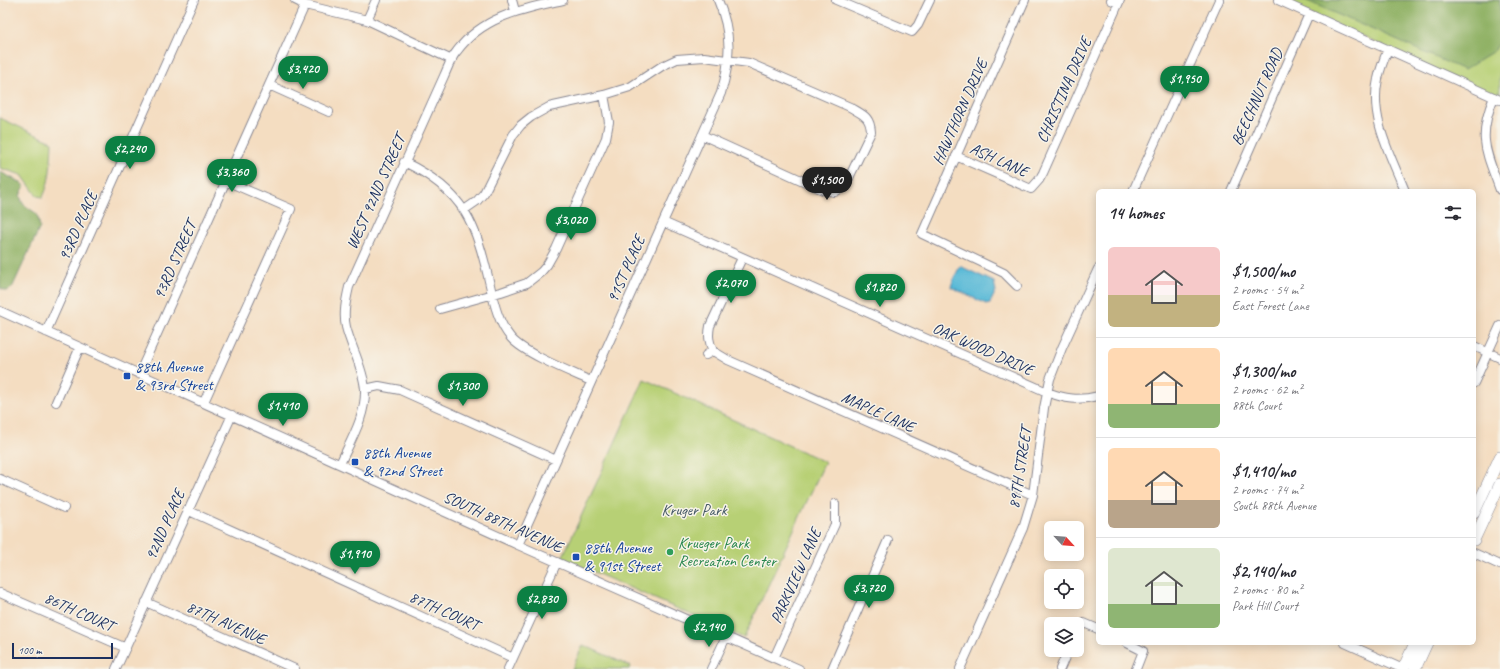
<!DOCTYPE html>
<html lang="en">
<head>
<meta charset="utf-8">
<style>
  body { margin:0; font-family:Caveat,sans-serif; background:#f7f7f7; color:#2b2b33; height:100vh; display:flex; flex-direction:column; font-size:15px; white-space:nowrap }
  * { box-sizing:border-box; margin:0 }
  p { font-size:13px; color:#7c7c81 }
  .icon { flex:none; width:22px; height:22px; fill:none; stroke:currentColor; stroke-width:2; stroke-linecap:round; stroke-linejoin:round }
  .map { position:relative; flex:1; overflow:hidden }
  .details { position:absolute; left:1096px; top:189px; width:380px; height:456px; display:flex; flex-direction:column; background:#fff; border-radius:6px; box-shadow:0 2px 10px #0003 }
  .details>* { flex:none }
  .needle { width:26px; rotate:116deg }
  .tools { position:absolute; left:1044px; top:521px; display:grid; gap:8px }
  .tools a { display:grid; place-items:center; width:40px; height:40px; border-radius:6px; background:#fff; box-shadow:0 2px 10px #0003; font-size:20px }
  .scale { position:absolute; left:12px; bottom:10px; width:101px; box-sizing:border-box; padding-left:4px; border:2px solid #1b2f5e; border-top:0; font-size:11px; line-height:14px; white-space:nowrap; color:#1b2f5e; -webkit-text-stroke:3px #f7f3e8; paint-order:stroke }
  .price { position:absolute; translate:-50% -34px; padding:0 9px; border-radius:14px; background:#0b8043; color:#fff; font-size:13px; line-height:26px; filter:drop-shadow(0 1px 2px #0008) }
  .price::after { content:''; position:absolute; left:50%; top:24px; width:12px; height:9px; margin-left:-6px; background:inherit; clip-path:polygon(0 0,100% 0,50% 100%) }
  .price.current { background:#222; color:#fff }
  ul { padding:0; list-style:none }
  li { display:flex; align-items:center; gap:12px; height:100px; padding:0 12px }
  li+li { border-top:1px solid #e1e1e2 }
  li span { display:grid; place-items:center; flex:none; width:112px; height:80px; border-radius:6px; color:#555 }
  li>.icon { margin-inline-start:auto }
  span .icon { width:48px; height:48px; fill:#fffc; stroke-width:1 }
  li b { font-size:17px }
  h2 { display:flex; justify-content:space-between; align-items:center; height:48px; padding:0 12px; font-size:17px }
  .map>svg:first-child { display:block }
  .green { fill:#b7d075; stroke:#69806a }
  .forest { fill:#91b266; stroke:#567062 }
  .water { fill:#58b9d7; stroke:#3a749a }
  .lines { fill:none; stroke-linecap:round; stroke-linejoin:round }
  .minor-casing { stroke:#888690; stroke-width:10 }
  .major-casing { stroke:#888690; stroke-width:12 }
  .minor { stroke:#fff; stroke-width:8 }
  .major { stroke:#fff; stroke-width:11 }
  .transit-dot { fill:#1a4fb4; stroke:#f7f3e8; stroke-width:1.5 }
  .leisure-dot { fill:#2e9e5b; stroke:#f7f3e8; stroke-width:1.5 }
  .labels { text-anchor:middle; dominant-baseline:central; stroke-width:3; stroke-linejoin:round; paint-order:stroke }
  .street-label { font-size:16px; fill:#1b2f5e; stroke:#f7f3e8 }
  .transit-label { font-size:16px; fill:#164399; stroke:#f7f3e8; text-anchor:start }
  .park-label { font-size:16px; fill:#425764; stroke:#f7f3e8 }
  .leisure-label { font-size:16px; fill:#27864d; stroke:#f7f3e8; text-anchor:start }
</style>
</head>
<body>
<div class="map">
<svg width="1500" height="669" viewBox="0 0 1500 669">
  <rect width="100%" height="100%" fill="#f7f3e8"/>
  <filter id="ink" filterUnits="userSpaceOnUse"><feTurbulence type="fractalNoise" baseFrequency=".025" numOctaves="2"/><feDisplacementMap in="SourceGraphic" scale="8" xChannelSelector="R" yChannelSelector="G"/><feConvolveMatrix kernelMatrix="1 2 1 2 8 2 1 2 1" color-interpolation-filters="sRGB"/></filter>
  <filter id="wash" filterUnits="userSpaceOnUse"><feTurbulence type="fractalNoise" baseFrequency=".012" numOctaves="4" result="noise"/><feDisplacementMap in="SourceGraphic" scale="16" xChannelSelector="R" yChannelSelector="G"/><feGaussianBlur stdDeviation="0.9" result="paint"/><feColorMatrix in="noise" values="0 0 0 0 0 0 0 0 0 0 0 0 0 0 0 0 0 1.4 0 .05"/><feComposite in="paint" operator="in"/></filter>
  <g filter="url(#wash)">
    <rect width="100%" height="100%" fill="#f4ddc1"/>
    <path class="green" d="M 1280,0 L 1500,0 L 1500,99 Z
      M 0,118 L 52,142 C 51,160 51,180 43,197 L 37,196 L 22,175 L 0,168 Z
      M 644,379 L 825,462 L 744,638 L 562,558 Z
      M 583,645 L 630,666 L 629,669 L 572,669 Z"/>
    <path class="forest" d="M 1305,0 L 1500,0 L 1500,40 L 1495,50 L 1464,70 Z
      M 0,172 L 22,183 L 24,187 L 20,196 L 23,204 L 37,214 L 40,227 L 12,288 L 7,291 L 0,288 Z"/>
    <path class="water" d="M 960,266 L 994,282 L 996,291 L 990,303 L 986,304 L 951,287 L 953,280 Z"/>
  </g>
  <g filter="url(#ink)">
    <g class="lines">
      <defs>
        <path id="minor" d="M 295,0 L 305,5 L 367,20 L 452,60
          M 512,0 L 515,11
          M 836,0 L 912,32 L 918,25 L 930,0
          M 1111,0 L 1118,3
          M 1278,0 L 1500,100
          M 367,20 L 376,0
          M 1388,49 C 1384,59 1380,69 1378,79 C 1369,118 1391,156 1405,191
          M 269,85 L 329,112
          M 1494,97 C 1477,138 1486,151 1500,190
          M 956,156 L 1031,189 L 1039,180 L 1043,173 L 1120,0
          M 404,162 C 465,191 476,224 490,285 C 494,304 499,324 511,338 C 525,354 571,372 591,381
          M 1133,191 L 1219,0
          M 1231,191 L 1309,14
          M 464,210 L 477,201 L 484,193 L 513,135 L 521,125 L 531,117 L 549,107 L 604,95 L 630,87 L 662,66 L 677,59 L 704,57 L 749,63 L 850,107 C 863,115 870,116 871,132 L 845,186 L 835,192 L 823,190 L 702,135
          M 663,222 L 1047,392 C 1065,399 1079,401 1098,396
          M 1017,286 L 1004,273 L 922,234 L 1025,0
          M 440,309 L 501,292 L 527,283 L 541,272 L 547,265 L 556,249 L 606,138 L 609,122 L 604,95
          M 0,311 L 518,545 L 799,669
          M 46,332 L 194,0
          M 1474,346 L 1500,358
          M 713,351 L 728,360 L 1033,495
          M 713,351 C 709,342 708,336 710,326 L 742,258
          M 706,355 L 713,351
          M 139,374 L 305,5
          M 1474,383 L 1500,326
          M 365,389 L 379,386 L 400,390 L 556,460
          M 56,402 L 80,347
          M 204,402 L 291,209 L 226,181
          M 340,464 C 351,440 366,416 365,389 C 363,367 351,347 346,327 C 343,314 346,300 349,287 L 444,76 C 448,67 451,58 457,51 C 483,16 523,9 563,0
          M 0,479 L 64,508
          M 187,510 L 513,658
          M 518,545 L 721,93 C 731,60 732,33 718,0
          M 1474,553 L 1500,565
          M 0,593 L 126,648
          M 146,602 L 295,669
          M 1077,631 L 1084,623 L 1098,629
          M 1127,643 L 1143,651 L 1136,669
          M 1345,643 L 1403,669
          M 774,658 L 835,524 L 835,504
          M 116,669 L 232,415
          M 508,669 L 557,562
          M 711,669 L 726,637
          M 832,669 L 888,540
          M 960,669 L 1023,528 L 1033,495 L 1044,408 L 1050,379 L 1062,348 L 1098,269
          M 1060,669 L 1068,650"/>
        <path id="major" d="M 1474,513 L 1500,457
          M 1474,540 L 1500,484
          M 1403,669 L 1415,643
          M 1415,669 L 1427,643"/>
      </defs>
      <use href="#minor" class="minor-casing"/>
      <use href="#major" class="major-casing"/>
      <use href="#minor" class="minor"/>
      <use href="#major" class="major"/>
    </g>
  </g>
  <g class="transit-dot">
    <rect x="123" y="372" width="8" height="8" rx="2"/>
    <rect x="351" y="458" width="8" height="8" rx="2"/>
    <rect x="572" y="553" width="8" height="8" rx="2"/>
  </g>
  <circle class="leisure-dot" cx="670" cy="552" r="4"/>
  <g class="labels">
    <g class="street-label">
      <text transform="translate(1064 90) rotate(-66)">CHRISTINA DRIVE</text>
      <text transform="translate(1257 97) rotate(-66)">BEECHNUT ROAD</text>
      <text transform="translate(960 112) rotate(-66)">HAWTHORN DRIVE</text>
      <text transform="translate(999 160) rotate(24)">ASH LANE</text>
      <text transform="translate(376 192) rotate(-66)">WEST 92ND STREET</text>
      <text transform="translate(78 226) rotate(-66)">93RD PLACE</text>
      <text transform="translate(175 260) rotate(-66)">93RD STREET</text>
      <text transform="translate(626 269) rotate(-66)">91ST PLACE</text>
      <text transform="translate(983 349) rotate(24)">OAK WOOD DRIVE</text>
      <text transform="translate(878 412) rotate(24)">MAPLE LANE</text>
      <text transform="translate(1020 468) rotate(-81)">89TH STREET</text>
      <text transform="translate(503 522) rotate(24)">SOUTH 88TH AVENUE</text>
      <text transform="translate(165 525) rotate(-66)">92ND PLACE</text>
      <text transform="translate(796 576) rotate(-66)">PARKVIEW LANE</text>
      <text transform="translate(444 611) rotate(24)">87TH COURT</text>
      <text transform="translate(79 612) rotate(24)">86TH COURT</text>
      <text transform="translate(226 623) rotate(24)">87TH AVENUE</text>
    </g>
    <g class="transit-label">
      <text x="135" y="367">88th Avenue<tspan x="135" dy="18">&amp; 93rd Street</tspan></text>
      <text x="363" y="453">88th Avenue<tspan x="363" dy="18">&amp; 92nd Street</tspan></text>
      <text x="584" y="548">88th Avenue<tspan x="584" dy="18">&amp; 91st Street</tspan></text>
    </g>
    <g class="park-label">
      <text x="694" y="510">Kruger Park</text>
    </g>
    <g class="leisure-label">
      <text x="678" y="543">Krueger Park<tspan x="678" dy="18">Recreation Center</tspan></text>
    </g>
  </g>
</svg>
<div class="tools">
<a><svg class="needle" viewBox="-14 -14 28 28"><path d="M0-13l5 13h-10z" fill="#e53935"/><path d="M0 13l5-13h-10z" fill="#7c7c81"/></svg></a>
<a><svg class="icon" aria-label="locate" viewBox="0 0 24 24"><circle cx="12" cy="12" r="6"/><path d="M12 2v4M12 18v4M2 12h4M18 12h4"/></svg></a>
<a><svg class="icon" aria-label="layers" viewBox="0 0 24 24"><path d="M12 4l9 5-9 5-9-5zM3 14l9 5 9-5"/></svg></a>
</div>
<div class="scale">100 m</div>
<b class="price" style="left:303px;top:90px">$3,420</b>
<b class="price" style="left:1185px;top:100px">$1,950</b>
<b class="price" style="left:130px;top:170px">$2,240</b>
<b class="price" style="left:232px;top:193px">$3,360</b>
<b class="price current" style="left:827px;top:201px">$1,500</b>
<b class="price" style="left:571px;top:241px">$3,020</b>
<b class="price" style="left:731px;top:304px">$2,070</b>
<b class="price" style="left:880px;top:308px">$1,820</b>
<b class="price" style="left:463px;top:407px">$1,300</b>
<b class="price" style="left:283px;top:427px">$1,410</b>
<b class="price" style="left:355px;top:575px">$1,910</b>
<b class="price" style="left:869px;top:609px">$3,720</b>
<b class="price" style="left:542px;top:620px">$2,830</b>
<b class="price" style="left:709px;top:648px">$2,140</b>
<section class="details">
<h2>14 homes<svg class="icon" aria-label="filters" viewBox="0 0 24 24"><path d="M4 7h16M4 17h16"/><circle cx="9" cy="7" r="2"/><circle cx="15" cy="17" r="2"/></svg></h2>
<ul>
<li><span style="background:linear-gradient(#f6c9c9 60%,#c2b280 0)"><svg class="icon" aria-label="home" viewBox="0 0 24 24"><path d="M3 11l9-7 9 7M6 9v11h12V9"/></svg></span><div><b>$1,500/mo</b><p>2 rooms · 54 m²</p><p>East Forest Lane</p></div></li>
<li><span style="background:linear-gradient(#ffd9b3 70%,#8fb573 0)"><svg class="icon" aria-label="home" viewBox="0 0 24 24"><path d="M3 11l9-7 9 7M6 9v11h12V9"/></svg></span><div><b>$1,300/mo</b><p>2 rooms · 62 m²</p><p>88th Court</p></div></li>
<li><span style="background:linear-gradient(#ffd9b3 65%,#b9a48a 0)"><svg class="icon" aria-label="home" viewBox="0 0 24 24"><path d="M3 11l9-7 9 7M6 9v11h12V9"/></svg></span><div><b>$1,410/mo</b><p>2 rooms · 74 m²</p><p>South 88th Avenue</p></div></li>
<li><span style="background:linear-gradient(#dfe7d0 70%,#8fb573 0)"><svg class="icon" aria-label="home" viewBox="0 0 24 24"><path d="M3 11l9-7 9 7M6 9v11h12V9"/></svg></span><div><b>$2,140/mo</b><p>2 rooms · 80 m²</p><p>Park Hill Court</p></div></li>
</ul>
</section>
</div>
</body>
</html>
